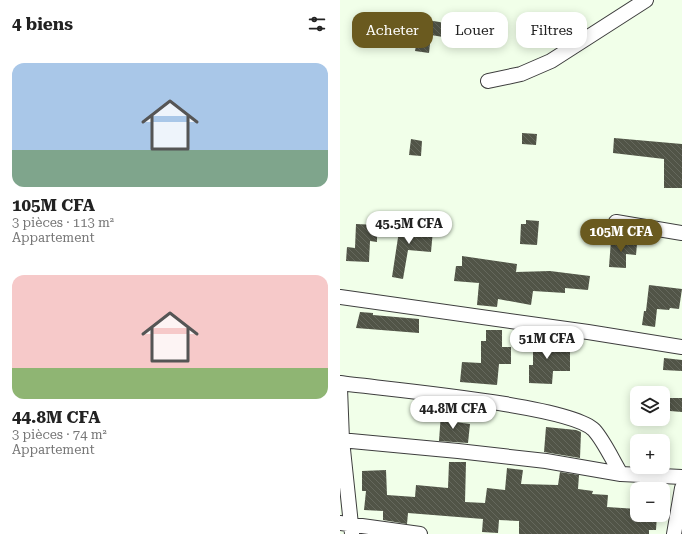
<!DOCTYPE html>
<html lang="fr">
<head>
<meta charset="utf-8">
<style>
  body { margin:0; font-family:"Roboto Serif",serif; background:#f2f2f2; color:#222; height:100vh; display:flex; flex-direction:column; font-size:15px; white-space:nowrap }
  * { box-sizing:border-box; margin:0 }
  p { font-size:13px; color:#767676 }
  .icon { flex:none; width:22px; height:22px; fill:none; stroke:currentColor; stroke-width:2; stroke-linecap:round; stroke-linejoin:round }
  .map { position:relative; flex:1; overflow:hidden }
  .side { display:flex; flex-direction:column; background:#fff; width:340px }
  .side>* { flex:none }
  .banner { position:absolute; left:12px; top:12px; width:270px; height:36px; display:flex; gap:8px }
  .tools { position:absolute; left:290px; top:386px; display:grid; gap:8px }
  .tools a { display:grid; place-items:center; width:40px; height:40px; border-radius:8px; background:#fff; box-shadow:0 2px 10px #0003; font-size:20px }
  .price { position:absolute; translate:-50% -34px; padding:0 9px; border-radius:14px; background:#fff; color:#222; font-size:13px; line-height:26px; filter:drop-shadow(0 1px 2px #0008) }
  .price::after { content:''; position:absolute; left:50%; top:24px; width:12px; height:9px; margin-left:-6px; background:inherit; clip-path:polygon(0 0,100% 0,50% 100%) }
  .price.current { background:#6a5a1f; color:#fff }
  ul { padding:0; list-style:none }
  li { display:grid; align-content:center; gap:8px; height:212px; padding:0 12px }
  li span { display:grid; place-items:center; height:124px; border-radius:12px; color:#555 }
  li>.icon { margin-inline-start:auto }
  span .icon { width:72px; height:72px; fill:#fffc; stroke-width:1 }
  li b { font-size:17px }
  h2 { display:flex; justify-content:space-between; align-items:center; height:48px; padding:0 12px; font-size:17px }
  .pill { padding:0 14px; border-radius:12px; background:#fff; box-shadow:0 2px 10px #0003; font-size:14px; line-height:36px }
  .pill.current { background:#6a5a1f; color:#fff }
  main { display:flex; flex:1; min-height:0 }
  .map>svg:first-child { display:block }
  .building { fill:url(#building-back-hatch) }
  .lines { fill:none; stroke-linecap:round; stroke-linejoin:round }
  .street-casing { stroke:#3e3e3e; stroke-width:16 }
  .street { stroke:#fff; stroke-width:14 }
</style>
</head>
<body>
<main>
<section class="side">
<h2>4 biens<svg class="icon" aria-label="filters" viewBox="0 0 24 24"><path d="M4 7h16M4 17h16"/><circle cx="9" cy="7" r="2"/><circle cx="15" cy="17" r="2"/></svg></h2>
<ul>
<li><span style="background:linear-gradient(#a9c7e8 70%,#7fa58c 0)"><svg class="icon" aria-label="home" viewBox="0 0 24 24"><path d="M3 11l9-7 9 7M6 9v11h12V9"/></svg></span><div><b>105M CFA</b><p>3 pièces · 113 m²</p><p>Appartement</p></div></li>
<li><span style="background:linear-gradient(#f6c9c9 75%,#8fb573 0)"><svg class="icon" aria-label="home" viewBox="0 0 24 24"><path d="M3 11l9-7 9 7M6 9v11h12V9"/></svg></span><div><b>44.8M CFA</b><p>3 pièces · 74 m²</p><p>Appartement</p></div></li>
</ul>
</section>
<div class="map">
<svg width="342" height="534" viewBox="0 0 342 534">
  <defs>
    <pattern id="building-back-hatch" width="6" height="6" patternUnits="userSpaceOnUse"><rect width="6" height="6" fill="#515447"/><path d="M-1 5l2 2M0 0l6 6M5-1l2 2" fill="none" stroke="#65685d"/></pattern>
  </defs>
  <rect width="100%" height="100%" fill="#f1ffe9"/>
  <path class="building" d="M 81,19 L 124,26 L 121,40 L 91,35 L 89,53 L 75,51 Z
    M 182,133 L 197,134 L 196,145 L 182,144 Z
    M 274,138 L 342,144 L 342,188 L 324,188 L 324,159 L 273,153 Z
    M 71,139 L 82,141 L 81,156 L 69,155 Z
    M 54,220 L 65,220 L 64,228 L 93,230 L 91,252 L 68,250 L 63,279 L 52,277 L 59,231 L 53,230 Z
    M 186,220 L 199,221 L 197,245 L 180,244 L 181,224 L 186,224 Z
    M 16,224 L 37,225 L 37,242 L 30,241 L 29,262 L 6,261 L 7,247 L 15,248 Z
    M 271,240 L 284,240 L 284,244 L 297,244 L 296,255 L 286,254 L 286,268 L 269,267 Z
    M 122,256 L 177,264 L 176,272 L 210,271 L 250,276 L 248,290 L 225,288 L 225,293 L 193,291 L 191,305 L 158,299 L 157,307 L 137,305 L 139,283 L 114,281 L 116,266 L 122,266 Z
    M 309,285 L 342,289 L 339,309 L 330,308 L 329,310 L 317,309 L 315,327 L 302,325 L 304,311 L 306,311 Z
    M 20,312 L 33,313 L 33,315 L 79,319 L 79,333 L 16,328 Z
    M 146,330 L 162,330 L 162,347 L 171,347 L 171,364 L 159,364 L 157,385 L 120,382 L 122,362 L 141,363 L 141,341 L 146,341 Z
    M 190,335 L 212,335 L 213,349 L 230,350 L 230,371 L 213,371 L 212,384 L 189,383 L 189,365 L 193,365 L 193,345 L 190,345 Z
    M 324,358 L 342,360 L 342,371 L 323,370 Z
    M 330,398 L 342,398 L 342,412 L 330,411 Z
    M 101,413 L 116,415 L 115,422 L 130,424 L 128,443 L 99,441 Z
    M 206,427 L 236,430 L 241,432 L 240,458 L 204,452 Z
    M 109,462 L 126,462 L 125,502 L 145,503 L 147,488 L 165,490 L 167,468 L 183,470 L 181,484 L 218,485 L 220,472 L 239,475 L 238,489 L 253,491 L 252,494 L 268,495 L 267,507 L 297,509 L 297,515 L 317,515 L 316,530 L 309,530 L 309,534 L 179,534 L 179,521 L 159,520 L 158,533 L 142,532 L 143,519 L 68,513 L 67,524 L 43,520 L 43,511 L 24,510 L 26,491 L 22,491 L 22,471 L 46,470 L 47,495 L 75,497 L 76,485 L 108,488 Z"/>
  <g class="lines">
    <defs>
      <path id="street" d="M 148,81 L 181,74 L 211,61 L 306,0
        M 276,222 L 342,233
        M 0,297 L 248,332 L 342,347
        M 0,383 C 43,389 231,405 254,430 C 264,441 273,461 281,474
        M 0,388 L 2,440 L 12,534
        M 0,440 L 118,451 L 206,461 L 281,474 L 342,477
        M 0,523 L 80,534
        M 334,534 L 342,488"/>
    </defs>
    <use href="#street" class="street-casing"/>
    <use href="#street" class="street"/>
  </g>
</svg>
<div class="tools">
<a><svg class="icon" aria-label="layers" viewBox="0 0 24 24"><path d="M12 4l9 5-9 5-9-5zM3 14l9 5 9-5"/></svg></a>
<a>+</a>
<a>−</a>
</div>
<b class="price" style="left:69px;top:245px">45.5M CFA</b>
<b class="price current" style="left:281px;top:253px">105M CFA</b>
<b class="price" style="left:207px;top:360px">51M CFA</b>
<b class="price" style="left:113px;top:430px">44.8M CFA</b>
<div class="banner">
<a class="pill current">Acheter</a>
<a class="pill">Louer</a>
<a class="pill">Filtres</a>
</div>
</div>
</main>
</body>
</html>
